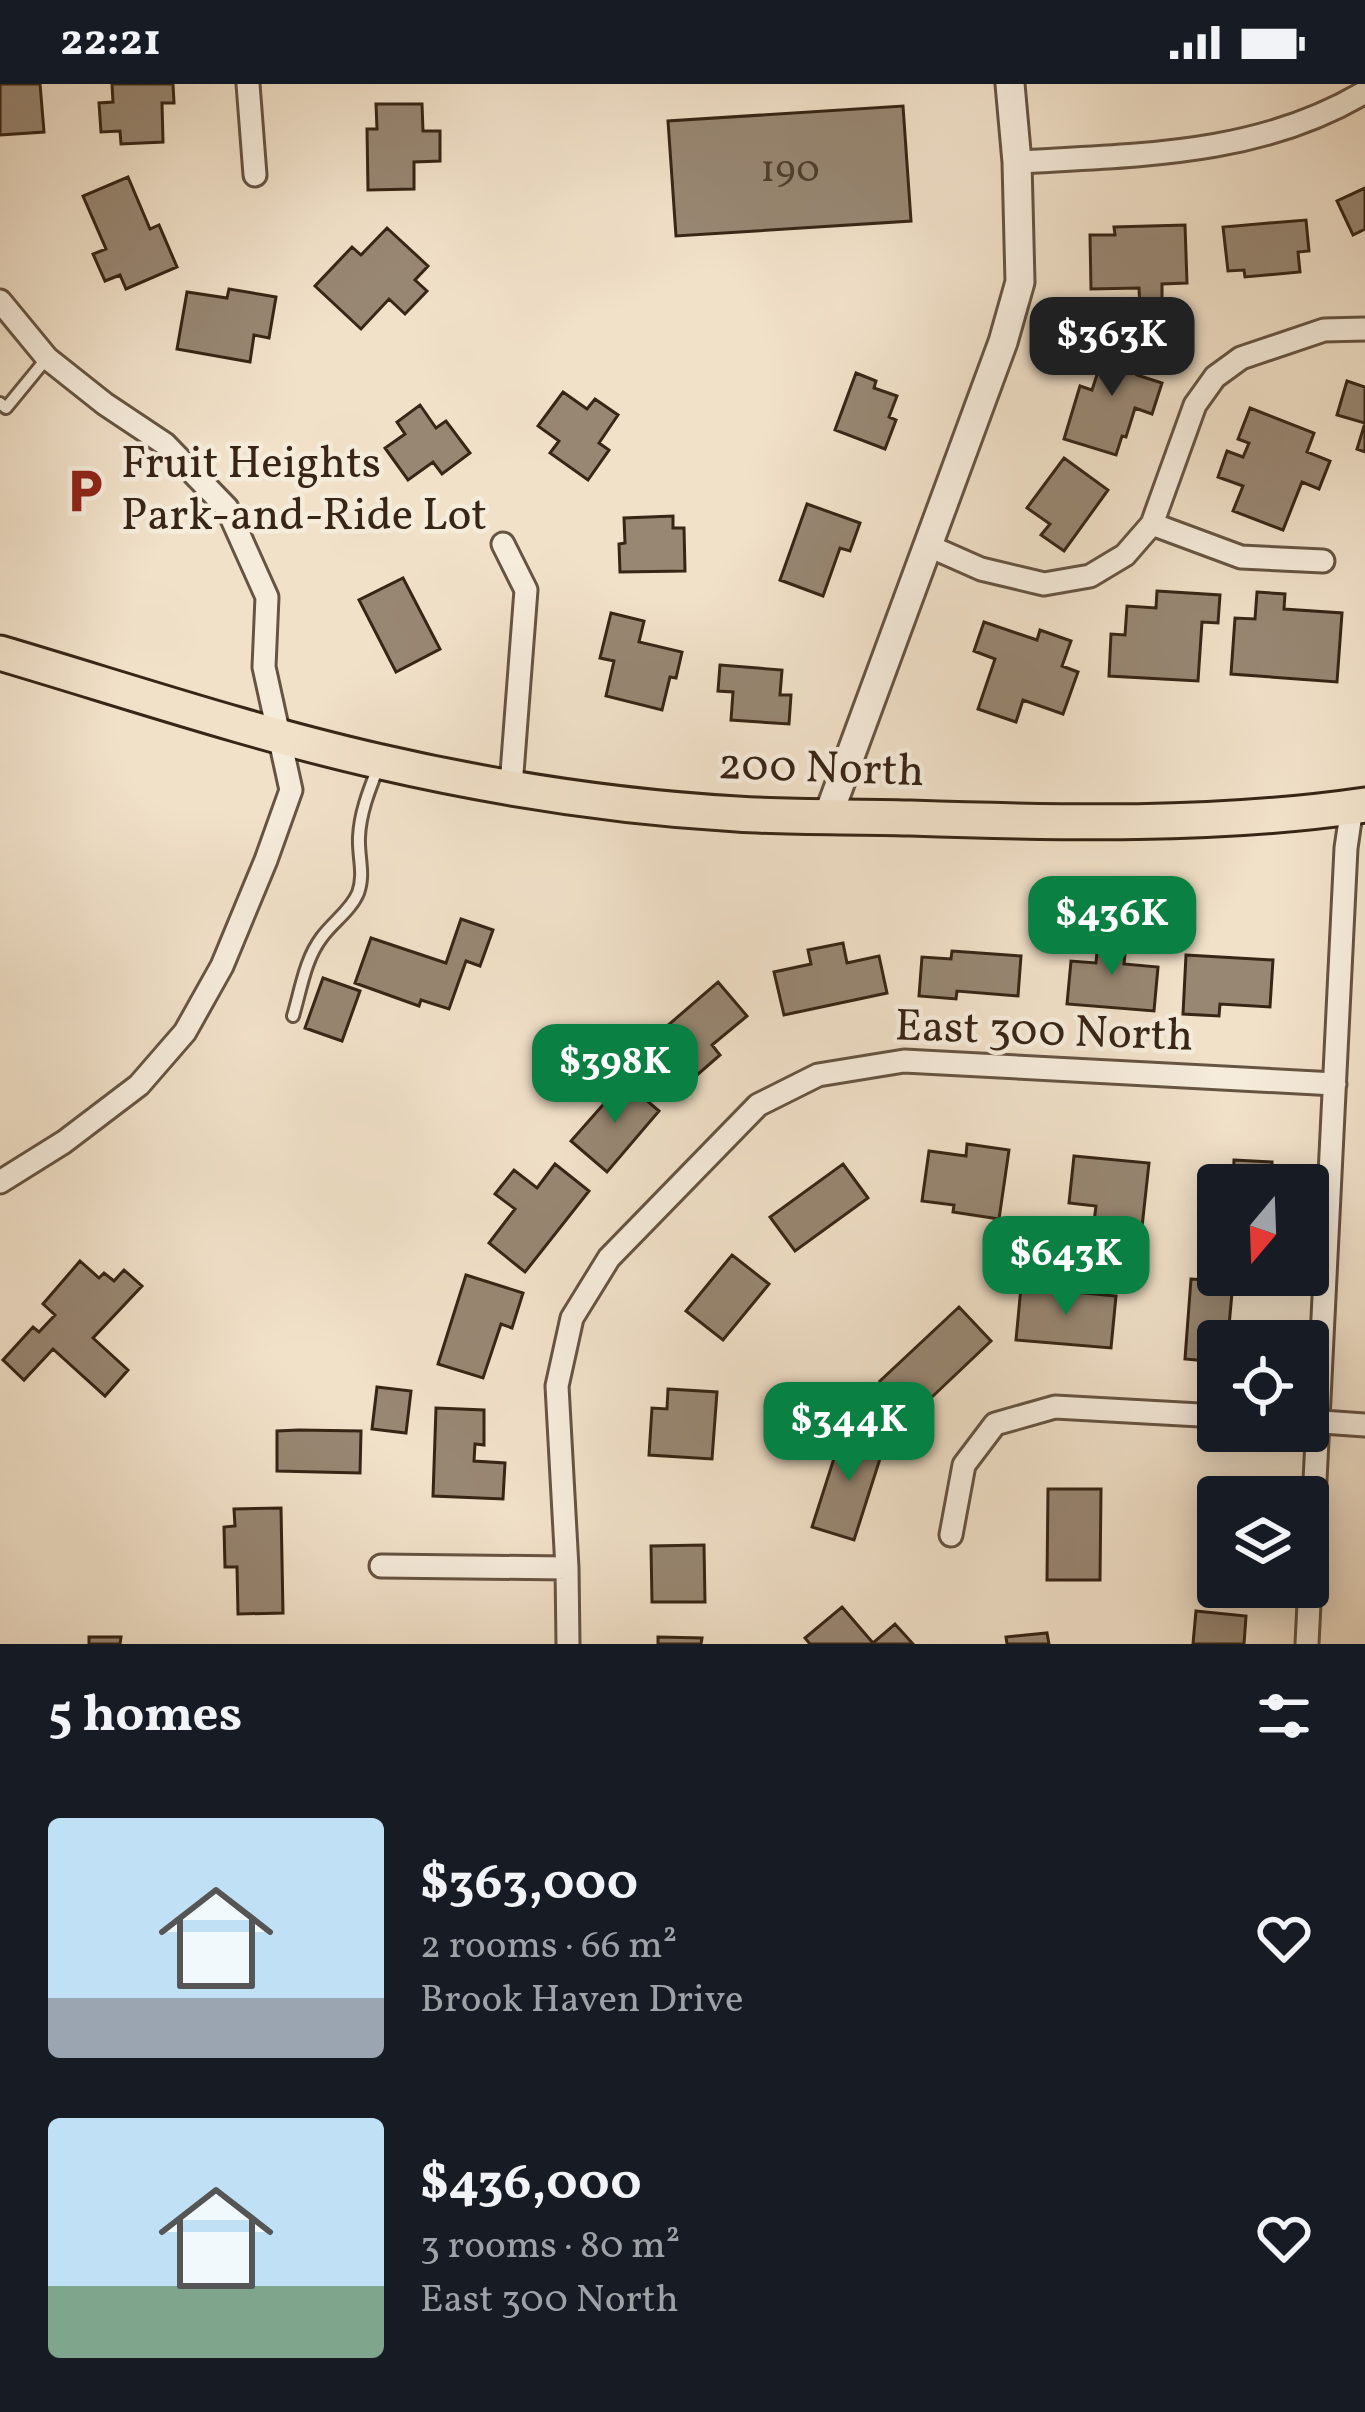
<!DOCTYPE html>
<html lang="en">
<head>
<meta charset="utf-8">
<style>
  body { margin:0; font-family:Vollkorn,serif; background:#20242c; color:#f1f3f6; height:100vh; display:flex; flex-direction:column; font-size:45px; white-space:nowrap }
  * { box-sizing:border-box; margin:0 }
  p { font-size:39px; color:#9ea1a6 }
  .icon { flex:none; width:66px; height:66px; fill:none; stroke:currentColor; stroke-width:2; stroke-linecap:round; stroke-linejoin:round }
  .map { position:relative; height:1560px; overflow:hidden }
  .details { display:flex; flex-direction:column; background:#171b24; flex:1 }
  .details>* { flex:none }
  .needle { width:78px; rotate:199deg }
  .tools { position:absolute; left:1197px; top:1080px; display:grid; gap:24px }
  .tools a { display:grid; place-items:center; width:132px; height:132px; border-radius:12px; background:#171b24; box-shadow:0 6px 30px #0003; font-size:60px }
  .price { position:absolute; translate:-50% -102px; padding:0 27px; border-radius:24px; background:#0b8043; color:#fff; font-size:39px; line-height:78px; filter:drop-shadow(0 3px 6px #0008) }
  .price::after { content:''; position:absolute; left:50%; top:72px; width:36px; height:27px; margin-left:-18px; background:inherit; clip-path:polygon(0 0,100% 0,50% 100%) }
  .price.selected { background:#222; color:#fff }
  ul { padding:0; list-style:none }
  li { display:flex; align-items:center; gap:36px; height:300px; padding:0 48px }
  li span { display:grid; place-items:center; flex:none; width:336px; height:240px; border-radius:12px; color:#555 }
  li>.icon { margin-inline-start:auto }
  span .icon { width:144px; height:144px; fill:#fffc; stroke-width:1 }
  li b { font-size:51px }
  h2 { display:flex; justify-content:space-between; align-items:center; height:144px; padding:0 48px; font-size:51px }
  .status { display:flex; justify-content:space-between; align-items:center; height:84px; padding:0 60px; background:#171b24; direction:ltr }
  .status svg { height:33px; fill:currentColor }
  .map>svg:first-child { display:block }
  .building { fill:#988773; stroke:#372515; stroke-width:3 }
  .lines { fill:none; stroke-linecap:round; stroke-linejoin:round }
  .service-casing { stroke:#665442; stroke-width:16 }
  .minor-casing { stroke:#665442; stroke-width:27 }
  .tertiary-casing { stroke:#665442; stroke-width:33 }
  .primary-casing { stroke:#372515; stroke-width:39 }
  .service { stroke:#f6ecdc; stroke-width:10 }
  .minor { stroke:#f6ecdc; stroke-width:21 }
  .tertiary { stroke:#f6ecdc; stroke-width:27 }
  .primary { stroke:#f1e1c9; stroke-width:33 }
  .labels { text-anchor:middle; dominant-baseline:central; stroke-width:9; stroke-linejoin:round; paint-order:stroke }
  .number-label { font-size:39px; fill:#4f3e2c }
  .poi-label { font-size:45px; fill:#372515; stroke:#f6ecdc; text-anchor:start }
  .street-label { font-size:45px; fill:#372515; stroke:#f6ecdc }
</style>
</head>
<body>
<div class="status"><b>22:21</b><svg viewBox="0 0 49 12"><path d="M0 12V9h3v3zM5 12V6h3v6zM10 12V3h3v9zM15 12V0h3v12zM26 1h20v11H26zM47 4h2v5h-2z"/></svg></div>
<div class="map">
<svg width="1365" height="1560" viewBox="0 0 1365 1560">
  <rect width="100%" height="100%" fill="#f1e1c9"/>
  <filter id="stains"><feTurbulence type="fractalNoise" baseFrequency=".00167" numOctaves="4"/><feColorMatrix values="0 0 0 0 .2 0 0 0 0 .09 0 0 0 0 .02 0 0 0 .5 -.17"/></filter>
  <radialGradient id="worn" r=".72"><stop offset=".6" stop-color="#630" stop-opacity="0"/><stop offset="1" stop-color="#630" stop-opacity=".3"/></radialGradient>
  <path class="building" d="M 0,0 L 40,0 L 44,48 L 0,51 Z
    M 112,0 L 173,0 L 174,19 L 162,19 L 163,58 L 121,60 L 120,47 L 101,48 L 99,19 L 113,18 Z
    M 376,20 L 422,20 L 423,47 L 440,47 L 440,77 L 414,78 L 414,105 L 368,106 L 367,45 L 377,45 Z
    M 903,22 L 911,137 L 676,152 L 668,37 Z
    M 128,93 L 150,145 L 159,141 L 177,183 L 126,205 L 120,191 L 105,197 L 93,170 L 106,165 L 83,112 Z
    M 1365,104 L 1365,145 L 1353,151 L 1337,117 Z
    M 1306,136 L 1309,167 L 1298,168 L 1300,188 L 1245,193 L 1244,186 L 1228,187 L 1223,143 Z
    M 1185,141 L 1187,199 L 1162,200 L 1162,224 L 1140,225 L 1139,204 L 1091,205 L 1090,151 L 1115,151 L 1114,143 Z
    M 387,144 L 428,182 L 415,196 L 427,207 L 405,230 L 389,215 L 361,245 L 315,202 L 352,163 L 361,171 Z
    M 229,205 L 276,213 L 269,254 L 254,251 L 250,278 L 177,265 L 187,208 L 227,214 Z
    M 1109,254 L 1145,265 L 1137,291 L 1162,299 L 1152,330 L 1135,324 L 1126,353 L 1122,352 L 1116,371 L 1064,355 L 1080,302 L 1092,306 Z
    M 856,289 L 876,297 L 874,304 L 897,312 L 889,333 L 896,336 L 885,365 L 835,346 Z
    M 1347,297 L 1365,303 L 1365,368 L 1357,365 L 1365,339 L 1337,331 Z
    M 563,308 L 587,325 L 595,315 L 618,331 L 599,359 L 609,366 L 588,396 L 550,369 L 559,357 L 538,342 Z
    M 420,321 L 436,344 L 446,337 L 470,369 L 442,390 L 433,378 L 408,396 L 385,364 L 405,350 L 397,338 Z
    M 1250,324 L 1314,349 L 1307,368 L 1330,377 L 1319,405 L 1302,398 L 1283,446 L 1233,427 L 1243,402 L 1218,393 L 1227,367 L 1243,373 L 1249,359 L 1238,355 Z
    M 1064,374 L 1108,406 L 1064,467 L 1041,451 L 1050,440 L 1027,424 Z
    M 807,420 L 860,439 L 850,467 L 840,464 L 823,512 L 780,496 Z
    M 673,432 L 673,444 L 684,444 L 685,487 L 620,488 L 619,460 L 625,459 L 624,434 Z
    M 403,494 L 440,565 L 396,588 L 359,516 Z
    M 1157,507 L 1220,511 L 1218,539 L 1202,538 L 1198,597 L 1109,592 L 1111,550 L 1125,551 L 1127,522 L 1156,524 Z
    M 1257,508 L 1285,510 L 1284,525 L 1342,529 L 1337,598 L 1231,590 L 1235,534 L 1255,535 Z
    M 611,529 L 644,537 L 639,558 L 682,568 L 676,594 L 670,593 L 662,626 L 606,612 L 614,577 L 600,574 Z
    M 984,538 L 1037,556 L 1040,546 L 1071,557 L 1062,582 L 1078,588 L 1063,630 L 1023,616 L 1016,638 L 978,625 L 995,575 L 974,567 Z
    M 720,581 L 782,586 L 780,611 L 791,611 L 789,640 L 731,636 L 733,608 L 718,607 Z
    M 461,835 L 493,846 L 480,882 L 466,877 L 449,925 L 421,916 L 419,922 L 355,899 L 371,854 L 446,879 Z
    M 1099,846 L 1127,849 L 1124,880 L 1158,883 L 1154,927 L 1067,920 L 1071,877 L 1096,879 Z
    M 843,859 L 847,879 L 879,872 L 887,909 L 784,931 L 774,888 L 811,880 L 808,866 Z
    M 952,867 L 1021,872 L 1018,912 L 957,907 L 956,915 L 919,912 L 922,873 L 951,875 Z
    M 1186,871 L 1273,876 L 1270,923 L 1220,920 L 1219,932 L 1183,930 Z
    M 323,894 L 360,907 L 342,957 L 305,944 Z
    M 718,898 L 747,932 L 712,961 L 720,971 L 688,999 L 651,956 Z
    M 624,997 L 659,1027 L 607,1088 L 571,1057 Z
    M 967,1060 L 1009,1066 L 999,1135 L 953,1128 L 954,1121 L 922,1117 L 929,1067 L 966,1072 Z
    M 1074,1072 L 1149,1079 L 1142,1143 L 1094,1138 L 1096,1122 L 1069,1119 Z
    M 1234,1076 L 1272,1078 L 1272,1101 L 1233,1101 Z
    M 555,1080 L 589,1107 L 525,1188 L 489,1159 L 515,1125 L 495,1110 L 514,1086 L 537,1104 Z
    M 843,1080 L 868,1114 L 795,1167 L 770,1133 Z
    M 732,1171 L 769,1200 L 723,1256 L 686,1227 Z
    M 80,1177 L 99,1194 L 104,1189 L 114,1197 L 124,1186 L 142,1202 L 93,1254 L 128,1286 L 105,1312 L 53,1265 L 24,1296 L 3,1276 L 33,1243 L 39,1248 L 55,1231 L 43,1220 Z
    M 466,1191 L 523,1209 L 512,1244 L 501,1240 L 483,1294 L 438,1280 Z
    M 1191,1195 L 1233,1198 L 1229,1242 L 1259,1245 L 1258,1257 L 1218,1257 L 1218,1278 L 1185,1275 Z
    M 1021,1203 L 1116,1212 L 1111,1264 L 1016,1256 Z
    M 959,1223 L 991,1257 L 913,1331 L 880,1297 Z
    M 377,1303 L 411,1307 L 406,1349 L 372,1345 Z
    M 668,1305 L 717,1308 L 712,1375 L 649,1371 L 652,1324 L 667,1325 Z
    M 436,1324 L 484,1326 L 484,1361 L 475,1360 L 474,1377 L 505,1379 L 503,1415 L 433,1412 Z
    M 844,1343 L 886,1356 L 854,1456 L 812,1443 Z
    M 299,1346 L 361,1347 L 360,1389 L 277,1387 L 277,1347 Z
    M 1048,1405 L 1101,1405 L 1100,1496 L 1047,1496 Z
    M 1208,1412 L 1228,1413 L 1218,1413 L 1218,1493 L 1202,1492 Z
    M 281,1424 L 283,1529 L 238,1530 L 237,1483 L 225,1483 L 224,1443 L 235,1442 L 234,1425 Z
    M 704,1461 L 705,1518 L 652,1518 L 651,1462 Z
    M 842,1523 L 873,1559 L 895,1540 L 913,1560 L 810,1560 L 805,1554 Z
    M 1196,1527 L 1246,1532 L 1244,1560 L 1193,1560 Z
    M 1047,1549 L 1049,1560 L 1007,1560 L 1006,1553 Z
    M 89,1553 L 121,1553 L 120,1560 L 89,1560 Z
    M 658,1553 L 702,1554 L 701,1560 L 658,1560 Z"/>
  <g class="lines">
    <defs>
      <path id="service" d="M 0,319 L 6,324 L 47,274
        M 293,932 C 301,905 305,875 322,853 C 333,838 351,826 358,809 C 365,790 358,773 359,753 C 360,728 370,704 379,681"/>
      <path id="minor" d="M 248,0 L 255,91
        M 1017,78 C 1137,71 1258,72 1365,8
        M 0,217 L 47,274 L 105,320 L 165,360 L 227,424 L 267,513 L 264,583 L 291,706 L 266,776 L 222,882 L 185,948 L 139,1001 L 64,1058 L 0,1098
        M 1152,440 L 1241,473 L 1323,477
        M 503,460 L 526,506 L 511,702
        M 929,462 L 981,485 L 1044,500 L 1090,492 L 1125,471 L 1152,440 L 1195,321 L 1215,293 L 1241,274 L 1324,246 L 1365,245
        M 1308,1337 L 1365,1341
        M 951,1451 L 964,1381 L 995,1340 L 1055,1323 L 1218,1332
        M 381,1482 L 567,1484
        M 568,1560 L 567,1484 L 557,1302 L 572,1234 L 609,1174 L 758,1021 L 818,991 L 904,977 L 1335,1000
        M 1307,1560 L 1346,764 L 1352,723"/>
      <path id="tertiary" d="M 828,732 L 1003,258 L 1020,198 L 1017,78 L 1010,0"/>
      <path id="primary" d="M 0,569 C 125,606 250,648 377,677 C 494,704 617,723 737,730 C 795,734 853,732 910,734 C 1062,739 1214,743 1365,721"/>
    </defs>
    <use href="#service" class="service-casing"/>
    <use href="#minor" class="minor-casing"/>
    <use href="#tertiary" class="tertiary-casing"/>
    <use href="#primary" class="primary-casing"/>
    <use href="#service" class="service"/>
    <use href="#minor" class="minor"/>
    <use href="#tertiary" class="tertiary"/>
    <use href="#primary" class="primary"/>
  </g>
  <defs>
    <symbol id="parking-bare" viewBox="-9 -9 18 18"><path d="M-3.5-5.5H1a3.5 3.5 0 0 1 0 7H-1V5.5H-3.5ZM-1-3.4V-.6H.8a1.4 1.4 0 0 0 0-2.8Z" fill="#8f2418" stroke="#f6ecdc" stroke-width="2.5" paint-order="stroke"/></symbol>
  </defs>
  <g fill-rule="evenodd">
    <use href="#parking-bare" x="52" y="374" width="66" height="66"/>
  </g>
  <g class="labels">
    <g class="number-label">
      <text x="790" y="87">190</text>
    </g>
    <g class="poi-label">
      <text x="121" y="381">Fruit Heights<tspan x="121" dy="52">Park-and-Ride Lot</tspan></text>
    </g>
    <g class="street-label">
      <text transform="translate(821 686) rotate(2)">200 North</text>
      <text transform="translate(1044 949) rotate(2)">East 300 North</text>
    </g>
  </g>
  <rect width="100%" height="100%" filter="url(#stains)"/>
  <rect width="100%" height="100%" fill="url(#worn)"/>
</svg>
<div class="tools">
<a><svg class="needle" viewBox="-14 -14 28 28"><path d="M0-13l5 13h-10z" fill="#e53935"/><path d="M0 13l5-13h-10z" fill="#9ea1a6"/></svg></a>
<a><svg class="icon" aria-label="locate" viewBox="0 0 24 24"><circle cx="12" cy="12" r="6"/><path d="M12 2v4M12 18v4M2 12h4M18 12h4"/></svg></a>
<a><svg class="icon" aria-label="layers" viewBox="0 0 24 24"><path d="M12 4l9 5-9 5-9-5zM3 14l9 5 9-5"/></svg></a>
</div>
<b class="price selected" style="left:1112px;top:315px">$363K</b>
<b class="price" style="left:1112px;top:894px">$436K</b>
<b class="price" style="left:615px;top:1042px">$398K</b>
<b class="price" style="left:1066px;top:1234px">$643K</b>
<b class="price" style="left:849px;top:1400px">$344K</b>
</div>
<section class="details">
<h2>5 homes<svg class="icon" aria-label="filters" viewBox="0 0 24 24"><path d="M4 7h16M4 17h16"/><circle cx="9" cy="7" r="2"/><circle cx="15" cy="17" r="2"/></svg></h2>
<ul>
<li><span style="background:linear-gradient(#bfe0f5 75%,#9aa5b1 0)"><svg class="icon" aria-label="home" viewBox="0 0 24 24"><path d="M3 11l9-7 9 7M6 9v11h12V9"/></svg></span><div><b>$363,000</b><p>2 rooms · 66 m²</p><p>Brook Haven Drive</p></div><svg class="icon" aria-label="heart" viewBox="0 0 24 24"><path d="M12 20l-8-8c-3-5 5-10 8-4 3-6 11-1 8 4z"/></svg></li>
<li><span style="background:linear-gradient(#bfe0f5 70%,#7fa58c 0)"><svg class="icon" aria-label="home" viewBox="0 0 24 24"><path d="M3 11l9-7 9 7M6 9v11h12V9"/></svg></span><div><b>$436,000</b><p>3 rooms · 80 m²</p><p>East 300 North</p></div><svg class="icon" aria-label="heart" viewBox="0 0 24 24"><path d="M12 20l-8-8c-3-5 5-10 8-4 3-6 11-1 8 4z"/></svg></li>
</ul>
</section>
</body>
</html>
